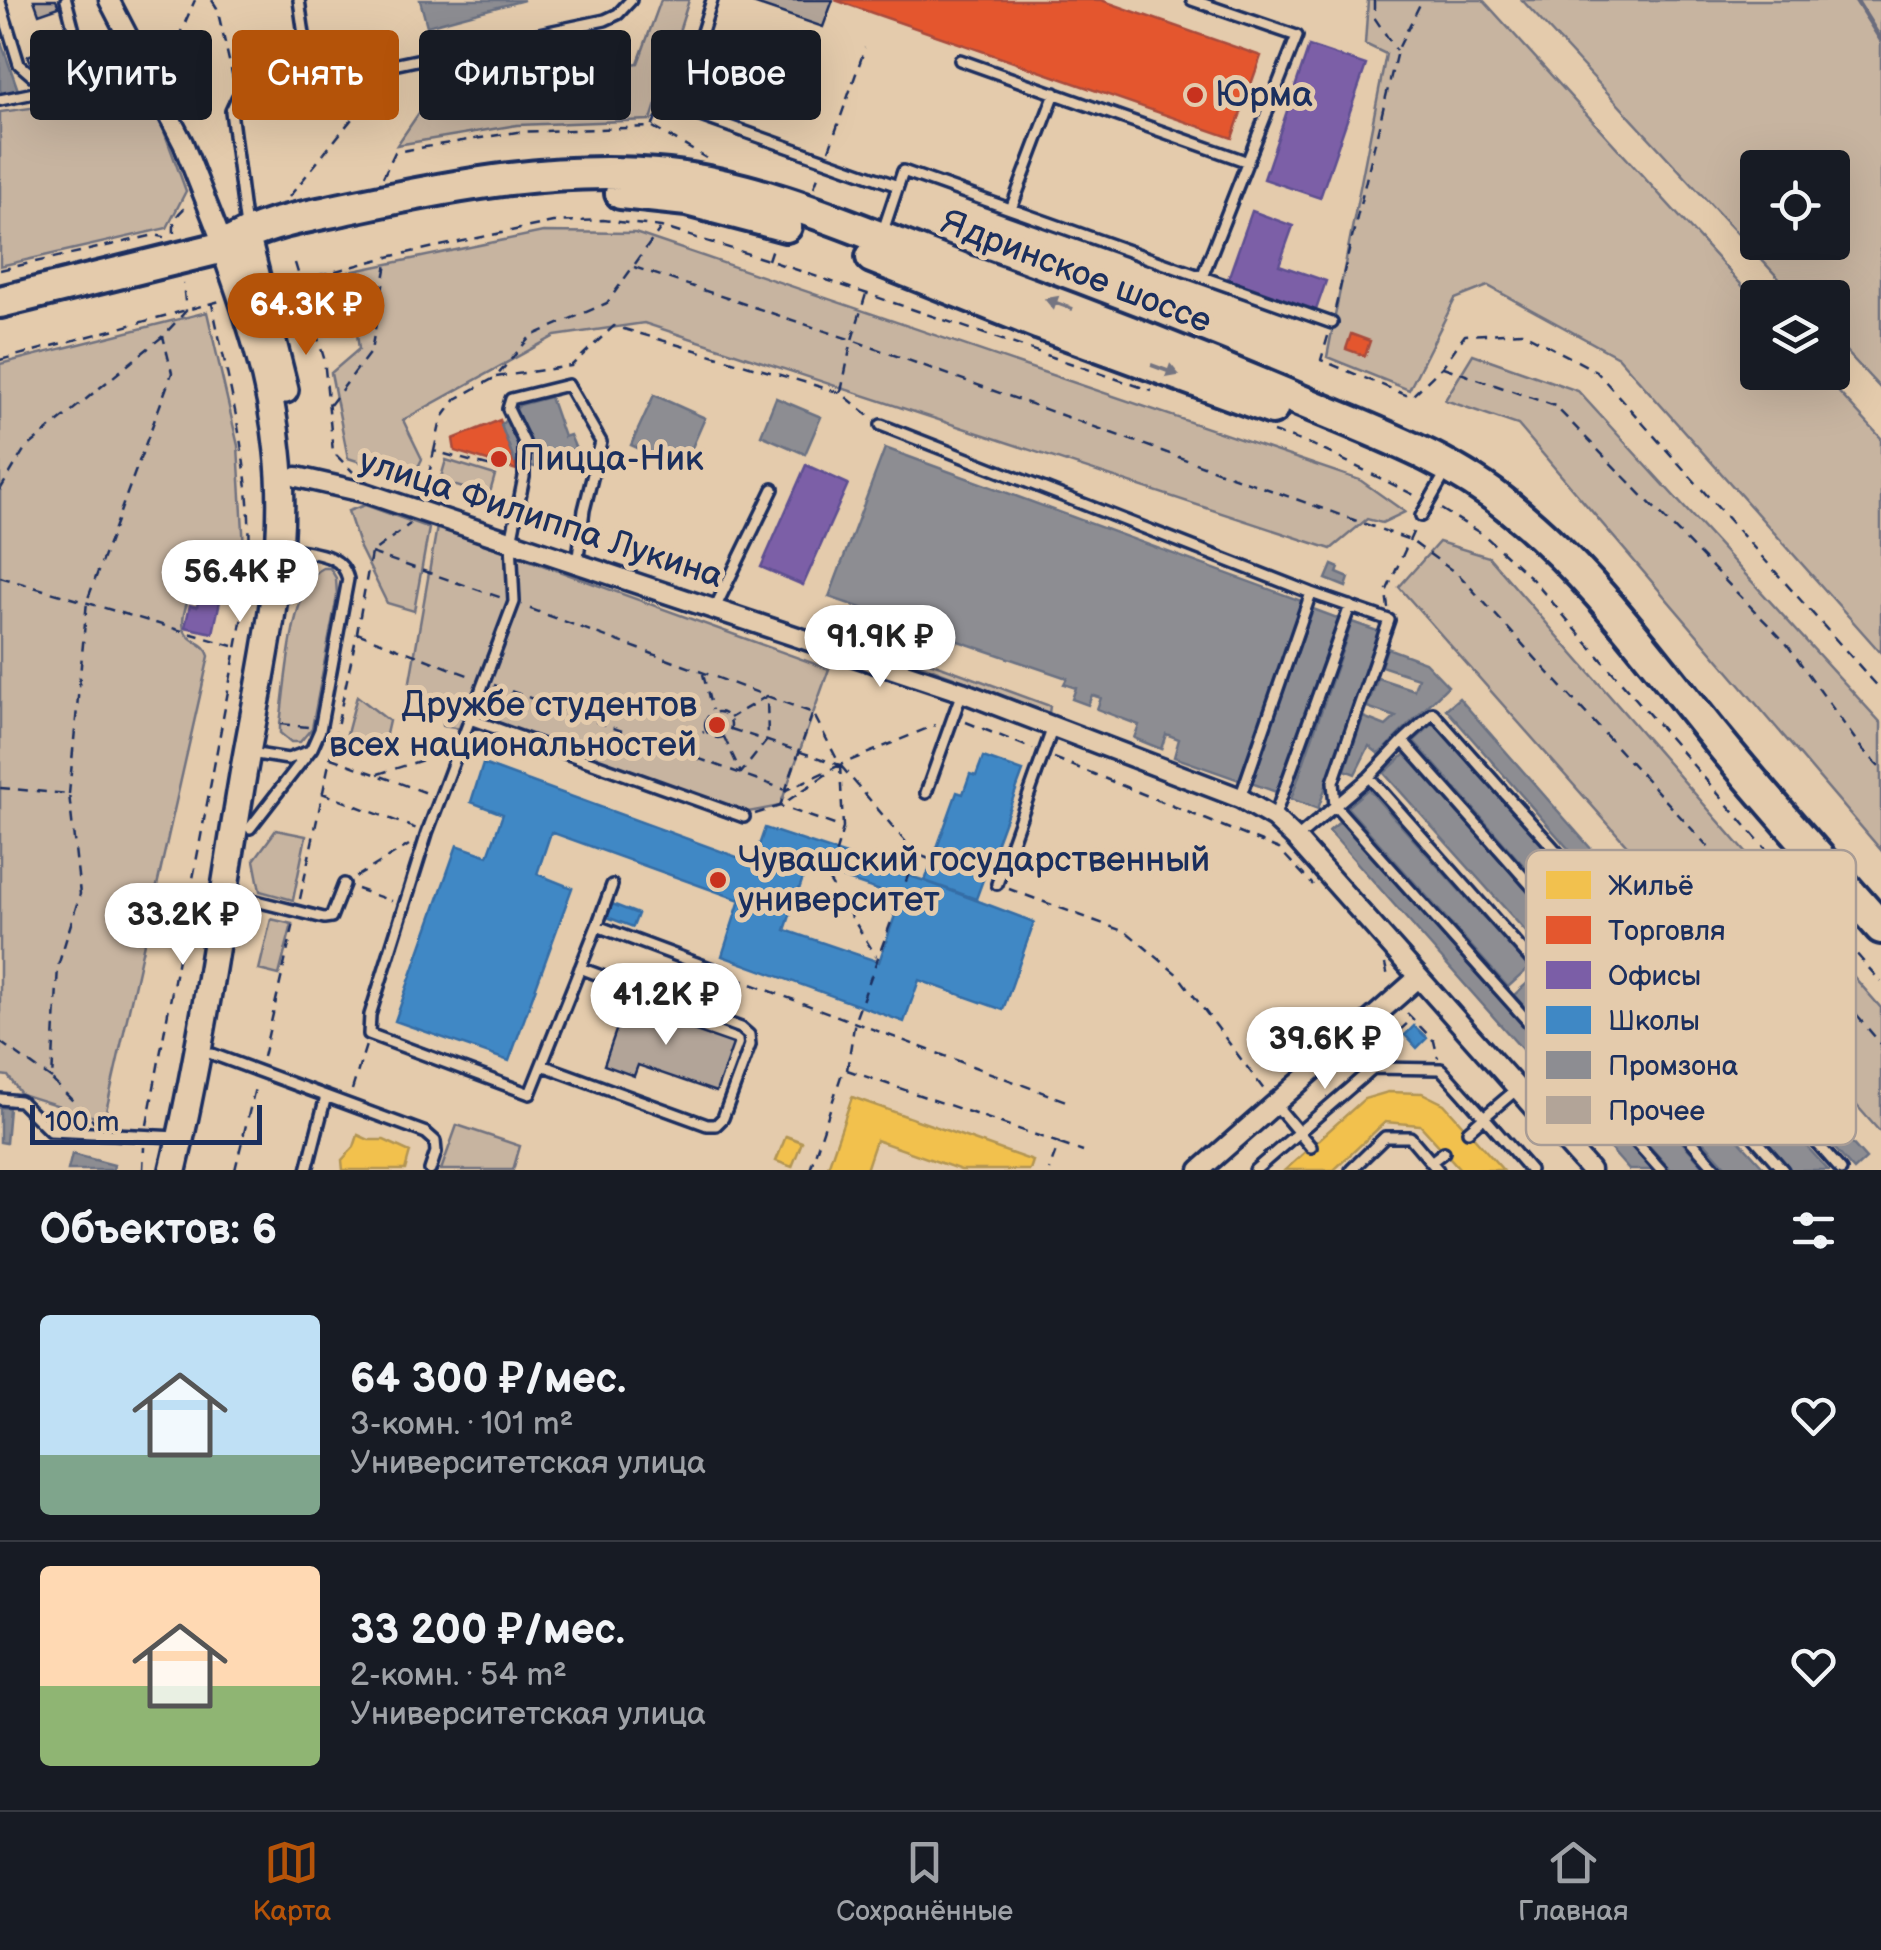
<!DOCTYPE html>
<html lang="ru">
<head>
<meta charset="utf-8">
<style>
  body { margin:0; font-family:"Balsamiq Sans",sans-serif; background:#242831; color:#f1f3f6; height:100vh; display:flex; flex-direction:column; font-size:38px; white-space:nowrap }
  * { box-sizing:border-box; margin:0 }
  p { font-size:32px; color:#9ea1a6 }
  .icon { flex:none; width:55px; height:55px; fill:none; stroke:currentColor; stroke-width:2; stroke-linecap:round; stroke-linejoin:round }
  .map { position:relative; height:1170px; overflow:hidden }
  .drawer { display:flex; flex-direction:column; background:#171b24; flex:1 }
  .drawer>* { flex:none }
  .hud { position:absolute; left:30px; top:30px; width:1000px; height:90px; display:flex; gap:20px }
  .tools { position:absolute; left:1740px; top:150px; display:grid; gap:20px }
  .tools a { display:grid; place-items:center; width:110px; height:110px; border-radius:10px; background:#171b24; box-shadow:0 10px 40px #0002; font-size:50px }
  .scale { position:absolute; left:30px; bottom:25px; width:232px; box-sizing:border-box; padding-left:10px; border:5px solid #1b2f5e; border-top:0; font-size:28px; line-height:35px; white-space:nowrap; color:#1b2f5e; -webkit-text-stroke:8px #e4cbac; paint-order:stroke }
  .price { position:absolute; translate:-50% -85px; padding:0 22px; border-radius:35px; background:#fff; color:#222; font-size:32px; line-height:65px; filter:drop-shadow(0 2px 5px #0008) }
  .price::after { content:''; position:absolute; left:50%; top:60px; width:30px; height:22px; margin-left:-15px; background:inherit; clip-path:polygon(0 0,100% 0,50% 100%) }
  .price.on { background:#b45309; color:#fff }
  ul { padding:0; list-style:none }
  li { display:flex; align-items:center; gap:30px; height:250px; padding:0 40px }
  li+li { border-top:2px solid #363941 }
  li span { display:grid; place-items:center; flex:none; width:280px; height:200px; border-radius:10px; color:#555 }
  li>.icon { margin-inline-start:auto }
  span .icon { width:120px; height:120px; fill:#fffc; stroke-width:1 }
  li b { font-size:42px }
  h2 { display:flex; justify-content:space-between; align-items:center; height:120px; padding:0 40px; font-size:42px }
  .chip { padding:0 35px; border-radius:10px; background:#171b24; box-shadow:0 10px 40px #0002; font-size:35px; line-height:90px }
  .chip.on { background:#b45309; color:#fff }
  .tab-bar { display:flex; justify-content:space-around; align-items:center; height:140px; border-top:2px solid #363941; background:#171b24; font-size:28px; color:#9ea1a6 }
  .tab-bar a { display:grid; justify-items:center; gap:5px }
  .tab-bar .on { color:#b45309 }
  .map>svg:first-child { display:block }
  .green { fill:#c7b4a0; stroke:#71727f; stroke-width:2.5; fill-rule:evenodd }
  .homes { fill:#f2c14e; stroke:#b29553; stroke-width:2.5 }
  .shops { fill:#e4572e; stroke:#a84b3c; stroke-width:2.5 }
  .offices { fill:#7b5ea7; stroke:#5e5091; stroke-width:2.5 }
  .schools { fill:#3f88c5; stroke:#346da6; stroke-width:2.5; fill-rule:evenodd }
  .industry { fill:#8d8d92; stroke:#6b7182; stroke-width:2.5 }
  .lines { fill:none; stroke-linecap:round; stroke-linejoin:round }
  .stream { stroke:#6b6c7d; stroke-width:5 }
  .building { fill:#b2a498; stroke:#1b2f5e; stroke-width:2.5 }
  .service-casing { stroke:#1b2f5e; stroke-width:16 }
  .minor-casing { stroke:#1b2f5e; stroke-width:25 }
  .secondary-casing { stroke:#1b2f5e; stroke-width:32 }
  .primary-casing { stroke:#1b2f5e; stroke-width:38 }
  .path { stroke:#1b2f5e; stroke-width:2.5; stroke-dasharray:10 8; stroke-linecap:butt }
  .service { stroke:#e4cbac; stroke-width:9 }
  .minor { stroke:#e4cbac; stroke-width:18 }
  .secondary { stroke:#e4cbac; stroke-width:25 }
  .primary { stroke:#e4cbac; stroke-width:30 }
  .oneway { fill:#757581 }
  .poi-dot { fill:#c8321e; stroke:#e4cbac; stroke-width:4 }
  .labels { text-anchor:middle; dominant-baseline:central; stroke-width:10; stroke-linejoin:round; paint-order:stroke }
  .poi-label { font-size:35px; fill:#1b2f5e; stroke:#e4cbac; text-anchor:start }
  .street-label { font-size:35px; fill:#1b2f5e; stroke:#e4cbac }
  .key { fill:#e4cbac; stroke:#a89c95; stroke-width:2.5 }
  .key-label { font-size:28px; fill:#1b2f5e }
</style>
</head>
<body>
<div class="map">
<svg width="1881" height="1170" viewBox="0 0 1881 1170">
  <rect width="100%" height="100%" fill="#e4cbac"/>
  <filter id="ink" filterUnits="userSpaceOnUse"><feTurbulence type="fractalNoise" baseFrequency=".01" numOctaves="2"/><feDisplacementMap in="SourceGraphic" scale="20" xChannelSelector="R" yChannelSelector="G"/><feConvolveMatrix kernelMatrix="1 2 1 2 8 2 1 2 1" color-interpolation-filters="sRGB"/></filter>
  <g filter="url(#ink)">
    <path class="green" d="M 661,0 L 689,0 L 651,120 L 517,125 L 397,145 L 436,88 L 638,63 Z
      M 1368,0 L 1483,0 L 1757,302 L 1758,372 L 1821,373 L 1881,438 L 1881,653 L 1618,357 L 1488,286 L 1455,299 L 1409,390 L 1327,357 L 1386,54 L 1365,44 Z
      M 1522,0 L 1881,0 L 1881,389 L 1833,337 L 1832,298 L 1796,297 ZM 1758,168 L 1832,168 L 1832,242 L 1758,242 Z
      M 129,95 L 157,112 L 186,191 L 167,228 L 0,266 L 0,112 Z
      M 543,232 L 635,233 L 1360,480 L 1405,512 L 1382,523 L 1367,519 L 1331,549 L 644,323 L 555,336 L 403,420 L 422,459 L 412,479 L 348,458 L 331,373 L 359,349 L 349,272 Z
      M 207,312 L 238,446 L 244,548 L 234,578 L 230,581 L 201,577 C 192,586 177,620 186,633 C 193,644 205,642 209,656 L 104,1120 L 21,1094 L 8,1076 L 0,1075 L 0,364 Z
      M 1473,354 L 1578,391 L 1881,723 L 1881,850 L 1518,425 L 1445,400 Z
      M 446,460 L 495,475 L 489,496 L 440,481 Z
      M 365,505 L 429,528 L 414,611 L 387,603 L 360,548 L 348,511 Z
      M 437,527 L 829,669 L 780,806 L 743,813 L 470,712 L 461,729 L 443,726 L 443,701 L 409,687 Z
      M 1439,542 L 1489,557 L 1881,1008 L 1881,1133 L 1399,587 Z
      M 323,568 L 330,568 L 336,578 L 337,596 L 312,728 L 300,742 L 291,742 L 280,733 L 280,724 C 285,690 291,582 323,568 Z
      M 916,657 L 1050,706 L 1049,713 L 914,662 Z
      M 357,696 L 389,721 L 384,743 L 343,749 Z
      M 276,830 L 306,836 L 293,900 L 260,891 L 254,860 Z
      M 271,919 L 292,924 L 279,975 L 259,970 Z
      M 457,1125 L 520,1146 L 513,1170 L 441,1170 Z"/>
    <path class="homes" d="M 1388,1092 L 1422,1093 L 1444,1104 L 1503,1170 L 1461,1170 L 1420,1125 L 1385,1122 L 1334,1170 L 1285,1170 L 1364,1099 Z
      M 852,1097 L 1033,1161 L 1030,1170 L 961,1170 L 876,1140 L 866,1170 L 827,1170 Z
      M 358,1135 L 369,1140 L 384,1140 L 410,1152 L 405,1170 L 343,1170 L 342,1160 L 354,1147 Z
      M 786,1136 L 802,1142 L 792,1167 L 776,1161 Z"/>
    <path class="shops" d="M 835,0 L 1101,0 L 1261,56 L 1232,138 Z
      M 1351,334 L 1370,341 L 1365,356 L 1346,349 Z
      M 500,420 L 517,470 L 455,451 L 453,439 Z"/>
    <path class="offices" d="M 1309,46 L 1366,65 L 1320,198 L 1264,179 Z
      M 1252,211 L 1293,226 L 1279,265 L 1326,281 L 1316,310 L 1228,279 Z
      M 806,465 L 848,484 L 803,585 L 761,567 Z
      M 201,587 L 222,592 L 213,633 L 185,627 L 190,605 L 197,607 Z"/>
    <path class="schools" d="M 983,757 L 1023,771 L 976,899 L 925,881 L 957,792 L 963,794 L 970,774 L 976,776 Z
      M 483,764 L 753,863 L 765,828 L 925,881 L 1034,922 L 1003,1010 L 919,980 L 904,1022 L 722,956 L 740,900 L 551,832 L 537,874 L 572,888 L 509,1061 L 395,1021 L 457,845 L 488,856 L 503,814 L 471,802 ZM 807,866 L 901,898 L 879,962 L 785,930 Z
      M 612,904 L 638,914 L 633,927 L 607,917 Z
      M 1414,1026 L 1427,1038 L 1417,1048 L 1405,1035 Z"/>
    <path class="industry" d="M 420,0 L 524,0 L 427,26 Z
      M 0,39 L 18,90 L 2,96 L 0,89 Z
      M 654,395 L 705,418 L 683,468 L 631,445 Z
      M 550,397 L 564,437 L 570,435 L 578,454 L 539,468 L 515,462 L 501,425 L 520,405 Z
      M 776,398 L 821,417 L 805,454 L 761,435 Z
      M 885,448 L 1304,602 L 1239,780 L 1174,757 L 1179,739 L 1166,734 L 1161,749 L 1134,738 L 1139,725 L 1097,709 L 1101,698 L 1092,695 L 1088,705 L 1072,699 L 1076,688 L 1064,684 L 1067,678 L 829,597 Z
      M 1332,565 L 1339,568 L 1337,573 L 1349,578 L 1346,587 L 1326,579 Z
      M 1313,609 L 1340,619 L 1279,793 L 1251,783 Z
      M 1352,622 L 1380,632 L 1318,809 L 1291,799 Z
      M 1387,648 L 1425,662 L 1448,686 L 1379,754 L 1369,746 L 1355,774 L 1345,770 L 1363,717 L 1386,726 L 1396,717 L 1367,707 L 1378,678 L 1414,690 L 1418,678 L 1381,666 Z
      M 1459,698 L 1621,883 L 1608,894 L 1446,709 Z
      M 1435,722 L 1596,904 L 1575,924 L 1414,741 Z
      M 1405,754 L 1565,933 L 1544,952 L 1384,773 Z
      M 1368,789 L 1529,968 L 1508,987 L 1347,807 Z
      M 1341,821 L 1653,1170 L 1629,1170 L 1329,831 Z
      M 1534,977 L 1631,1085 L 1611,1103 L 1514,995 Z
      M 1733,1010 L 1866,1159 L 1854,1170 L 1721,1020 Z
      M 1704,1033 L 1828,1170 L 1791,1170 L 1683,1051 Z
      M 1672,1066 L 1766,1170 L 1729,1170 L 1652,1084 Z
      M 1638,1093 L 1707,1170 L 1671,1170 L 1618,1111 Z
      M 0,1107 L 9,1108 L 6,1143 L 0,1142 Z
      M 72,1154 L 114,1165 L 113,1170 L 68,1170 Z"/>
    <g class="lines">
      <path class="stream" d="M 1856,0 L 1881,40"/>
    </g>
    <path class="building" d="M 34,0 L 56,0 L 59,7 L 39,14 Z
      M 744,0 L 833,0 L 823,27 Z
      M 64,41 L 77,73 L 53,76 L 32,64 L 28,56 Z
      M 628,996 L 660,1007 L 656,1017 L 733,1044 L 716,1092 L 638,1065 L 634,1076 L 604,1065 Z"/>
    <g class="lines">
      <defs>
        <path id="service" d="M 66,0 L 88,85
          M 299,0 L 311,83
          M 712,0 L 678,108 L 898,186
          M 1192,0 L 1297,36 L 1202,277
          M 0,2 L 19,64 L 49,90 L 150,78
          M 960,60 L 1248,162
          M 0,100 L 49,90
          M 1011,209 L 1055,93
          M 246,228 L 231,111 L 237,98 L 605,20 L 618,14 L 631,0
          M 883,231 L 903,171 L 1332,323
          M 881,425 L 1311,593 L 1389,620 L 1333,782 L 1335,806 L 1661,1170
          M 1421,516 L 1441,481
          M 577,565 L 584,510 L 601,442 L 568,385 L 511,399 L 508,409 L 524,442 L 524,477 L 511,542 L 514,602 L 427,833 L 370,1015 L 369,1034 L 530,1094 L 597,926 L 726,974
          M 715,608 L 773,489
          M 470,719 L 744,817
          M 1403,741 L 1433,713 L 1841,1170
          M 250,753 L 288,759 L 307,752
          M 1369,777 L 1717,1170
          M 926,793 L 962,692
          M 1240,798 L 1311,593
          M 1274,818 L 1350,606
          M 250,828 L 312,748 L 320,730 L 348,579 C 342,554 316,554 294,549
          M 1296,839 L 1369,777 L 1403,741 L 1783,1170
          M 997,884 L 1053,727
          M 240,897 L 324,918 L 331,917 L 344,884
          M 597,926 L 612,885
          M 212,1054 L 426,1133 L 435,1141 L 436,1152 L 430,1170
          M 542,1065 L 707,1125 L 716,1125 L 723,1118 L 750,1045 L 749,1035 L 741,1028 L 580,968
          M 0,1099 L 20,1101 L 50,1131 L 178,1137
          M 1275,1104 L 1311,1147
          M 1468,1131 L 1484,1117 L 1530,1170
          M 1431,1162 L 1444,1152
          M 307,1170 L 326,1096
          M 1255,1170 L 1373,1068 L 1441,1069 L 1484,1117 L 1517,1089
          M 1351,1170 L 1385,1137 L 1410,1137 L 1438,1170"/>
        <path id="minor" d="M 109,0 L 183,143 L 224,247
          M 297,477 L 363,492 L 962,692 L 1240,798 L 1274,818 L 1296,839 L 1590,1170
          M 1200,1170 L 1418,978"/>
        <path id="secondary" d="M 250,250 L 285,390
          M 173,1170 C 204,1040 221,906 243,775 C 261,670 290,558 278,452 C 271,381 248,314 224,247"/>
        <path id="primary" d="M 621,193 L 687,200 L 786,226
          M 872,257 L 1040,324 L 1272,409
          M 0,302 L 224,247 C 262,222 308,217 352,207 C 456,185 561,165 668,176 C 769,187 867,234 962,269 C 1081,312 1197,357 1313,406 C 1382,435 1452,460 1510,508 C 1590,572 1652,659 1716,738 C 1769,803 1826,865 1881,928"/>
      </defs>
      <use href="#service" class="service-casing"/>
      <use href="#minor" class="minor-casing"/>
      <use href="#secondary" class="secondary-casing"/>
      <use href="#primary" class="primary-casing"/>
      <path class="path" d="M 212,0 L 217,8 L 235,87
        M 1374,0 L 1374,17 L 1396,50
        M 163,72 L 195,0
        M 653,127 L 706,158
        M 829,150 L 865,48
        M 383,177 L 395,152 L 517,132 L 652,127 L 659,110 L 667,109
        M 814,187 L 820,172
        M 289,197 L 384,79
        M 174,233 C 173,217 178,214 189,204
        M 768,260 L 773,245
        M 295,263 L 324,358 L 333,452 L 353,472
        M 634,267 L 852,340 L 1410,540 L 1460,576 L 1777,922 L 1881,1044
        M 0,270 L 155,235 L 164,237
        M 283,285 L 388,257 L 553,222 L 603,220 L 661,227 L 768,260 L 1152,391
        M 1335,309 L 1397,51 L 1422,0
        M 1328,336 L 1321,360 L 1411,397 L 1442,367 L 1465,335 L 1522,332 L 1596,371 L 1881,690
        M 0,360 L 220,301
        M 1443,367 L 1555,406 L 1786,643 L 1862,749 L 1881,768
        M 496,377 L 571,366 L 614,326 L 841,393 L 872,418
        M 841,392 L 852,340 L 866,294
        M 330,405 L 371,351 L 388,258
        M 1273,432 L 1313,445 L 1416,496
        M 434,451 L 441,420 L 456,399 L 496,377 L 531,336 L 607,303 L 660,229
        M 0,490 L 24,450 L 163,336 L 186,311 L 183,283
        M 425,493 L 434,451 L 509,472
        M 1441,509 L 1485,536 L 1532,579 L 1881,982
        M 371,553 L 502,598
        M 0,577 L 233,646
        M 1388,608 L 1386,592 L 1415,528
        M 357,633 L 473,677
        M 703,674 L 712,710
        M 494,685 L 786,790 L 840,765 L 813,713 L 528,608
        M705 725a13 13 0 1 1 26 0a13 13 0 1 1-26 0Z
        M 812,715 L 780,806 L 843,828 L 828,879 L 876,956
        M 966,722 L 1033,749
        M 280,724 L 308,727
        M 731,729 L 840,765 L 935,725
        M 724,737 L 741,773 L 768,739 L 767,696 L 730,718
        M 670,748 L 704,732
        M 331,758 L 427,793
        M 1054,758 L 1279,849 L 1313,885
        M 840,765 L 843,827
        M 841,766 L 916,854
        M 378,774 L 442,754
        M 0,788 L 69,794 L 80,894 L 58,966 L 52,1080 L 94,1122
        M 322,793 L 417,829
        M 69,794 L 87,601 L 172,373 L 163,336
        M 755,814 L 780,806 L 834,769
        M 356,877 L 409,845
        M 357,889 L 392,901
        M 1009,889 L 1128,933 L 1178,975 L 1265,1091
        M 300,899 L 357,633 L 371,553 L 410,524
        M 1385,964 L 1389,981
        M 735,978 L 1066,1101
        M 1407,1013 L 1434,1041 L 1438,1058
        M 0,1042 L 52,1079
        M 1373,1055 L 1411,1020
        M 263,1057 L 294,923
        M 847,1070 L 855,1020 L 916,854 L 983,879
        M 352,1090 L 366,1045
        M 147,1125 L 246,595 C 259,494 233,403 212,304
        M 1060,1144 L 1083,1152
        M 143,1170 L 144,1147
        M 235,1170 L 256,1084
        M 810,1170 L 842,1073 L 847,1070 L 1059,1143 L 1049,1170"/>
      <use href="#service" class="service"/>
      <use href="#minor" class="minor"/>
      <use href="#secondary" class="secondary"/>
      <use href="#primary" class="primary"/>
    </g>
    <defs><path id="oneway-solid" d="M-6-.8H1V-3.2L6.5 0L1 3.2V.8H-6Z" transform="scale(2.5)"/></defs>
    <g class="oneway">
      <use href="#oneway-solid" transform="translate(1059 304) rotate(-160)"/>
      <use href="#oneway-solid" transform="translate(1165 370) rotate(20)"/>
    </g>
  </g>
  <g class="poi-dot">
    <circle cx="1195" cy="95" r="10"/>
    <circle cx="499" cy="459" r="10"/>
    <circle cx="717" cy="725" r="10"/>
    <circle cx="718" cy="880" r="10"/>
  </g>
  <g class="labels">
    <g class="poi-label">
      <text x="1215" y="95">Юрма</text>
      <text x="519" y="459">Пицца-Ник</text>
      <text x="697" y="705" text-anchor="end">Дружбе студентов<tspan x="697" dy="40">всех национальностей</tspan></text>
      <text x="738" y="860">Чувашский государственный<tspan x="738" dy="40">университет</tspan></text>
    </g>
    <g class="street-label">
      <text transform="translate(1076 272) rotate(21)">Ядринское шоссе</text>
      <text transform="translate(541 519) rotate(18)">улица Филиппа Лукина</text>
    </g>
  </g>
  <rect x="1526" y="850" width="330" height="295" rx="15" class="key"/>
  <rect x="1546" y="871" width="45" height="28" fill="#f2c14e"/>
  <rect x="1546" y="916" width="45" height="28" fill="#e4572e"/>
  <rect x="1546" y="961" width="45" height="28" fill="#7b5ea7"/>
  <rect x="1546" y="1006" width="45" height="28" fill="#3f88c5"/>
  <rect x="1546" y="1051" width="45" height="28" fill="#8d8d92"/>
  <rect x="1546" y="1096" width="45" height="28" fill="#b2a498"/>
  <g class="key-label">
    <text x="1608" y="895">Жильё</text>
    <text x="1608" y="940">Торговля</text>
    <text x="1608" y="985">Офисы</text>
    <text x="1608" y="1030">Школы</text>
    <text x="1608" y="1075">Промзона</text>
    <text x="1608" y="1120">Прочее</text>
  </g>
</svg>
<div class="tools">
<a><svg class="icon" aria-label="locate" viewBox="0 0 24 24"><circle cx="12" cy="12" r="6"/><path d="M12 2v4M12 18v4M2 12h4M18 12h4"/></svg></a>
<a><svg class="icon" aria-label="layers" viewBox="0 0 24 24"><path d="M12 4l9 5-9 5-9-5zM3 14l9 5 9-5"/></svg></a>
</div>
<div class="scale">100 m</div>
<b class="price on" style="left:306px;top:358px">64.3K ₽</b>
<b class="price" style="left:240px;top:625px">56.4K ₽</b>
<b class="price" style="left:880px;top:690px">91.9K ₽</b>
<b class="price" style="left:183px;top:968px">33.2K ₽</b>
<b class="price" style="left:666px;top:1048px">41.2K ₽</b>
<b class="price" style="left:1325px;top:1092px">39.6K ₽</b>
<div class="hud">
<a class="chip">Купить</a>
<a class="chip on">Снять</a>
<a class="chip">Фильтры</a>
<a class="chip">Новое</a>
</div>
</div>
<section class="drawer">
<h2>Объектов: 6<svg class="icon" aria-label="filters" viewBox="0 0 24 24"><path d="M4 7h16M4 17h16"/><circle cx="9" cy="7" r="2"/><circle cx="15" cy="17" r="2"/></svg></h2>
<ul>
<li><span style="background:linear-gradient(#bfe0f5 70%,#7fa58c 0)"><svg class="icon" aria-label="home" viewBox="0 0 24 24"><path d="M3 11l9-7 9 7M6 9v11h12V9"/></svg></span><div><b>64 300 ₽/мес.</b><p>3-комн. · 101 m²</p><p>Университетская улица</p></div><svg class="icon" aria-label="heart" viewBox="0 0 24 24"><path d="M12 20l-8-8c-3-5 5-10 8-4 3-6 11-1 8 4z"/></svg></li>
<li><span style="background:linear-gradient(#ffd9b3 60%,#8fb573 0)"><svg class="icon" aria-label="home" viewBox="0 0 24 24"><path d="M3 11l9-7 9 7M6 9v11h12V9"/></svg></span><div><b>33 200 ₽/мес.</b><p>2-комн. · 54 m²</p><p>Университетская улица</p></div><svg class="icon" aria-label="heart" viewBox="0 0 24 24"><path d="M12 20l-8-8c-3-5 5-10 8-4 3-6 11-1 8 4z"/></svg></li>
</ul>
</section>
<nav class="tab-bar">
<a class="on"><svg class="icon" aria-label="map" viewBox="0 0 24 24"><path d="M3 6l6-2 6 2 6-2v14l-6 2-6-2-6 2zM9 4v14M15 6v14"/></svg>Карта</a>
<a><svg class="icon" aria-label="saved" viewBox="0 0 24 24"><path d="M7 4h10v16l-5-4-5 4z"/></svg>Сохранённые</a>
<a><svg class="icon" aria-label="home" viewBox="0 0 24 24"><path d="M3 11l9-7 9 7M6 9v11h12V9"/></svg>Главная</a>
</nav>
</body>
</html>
